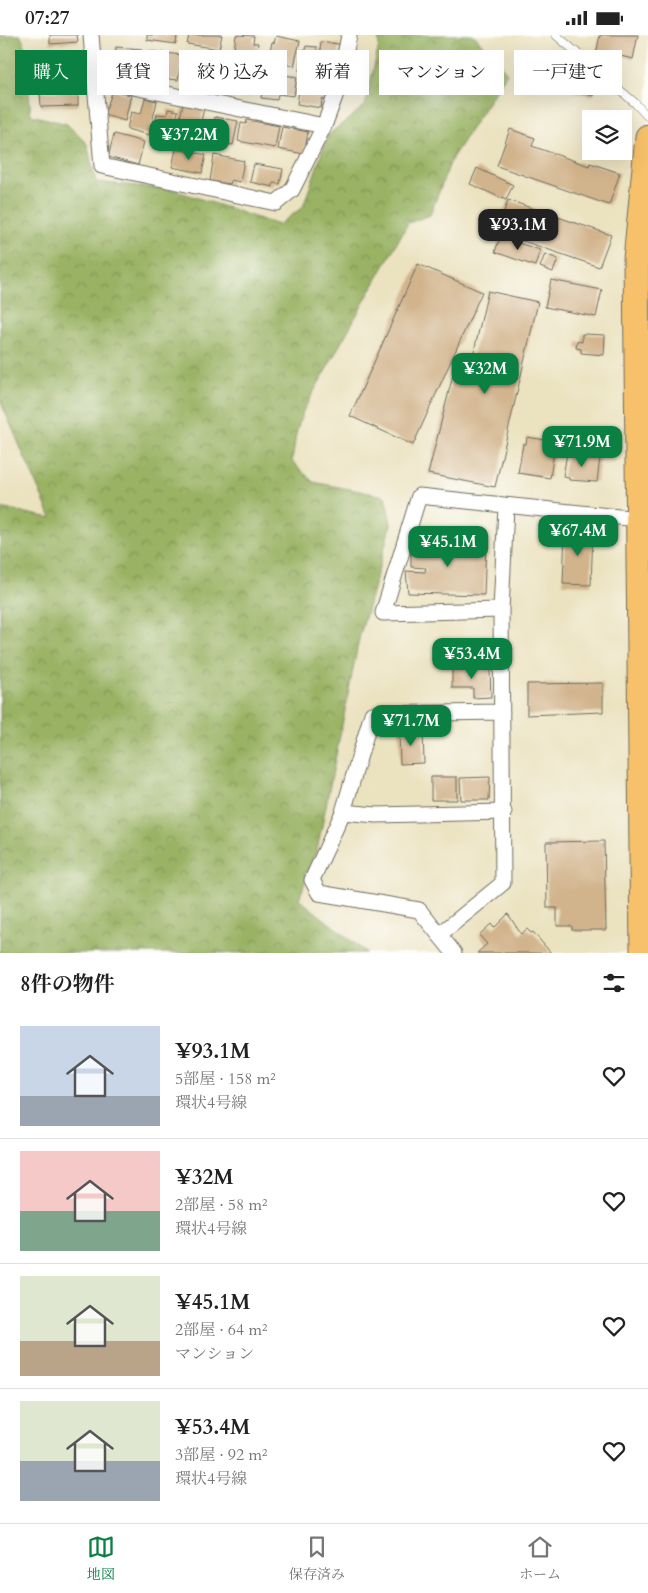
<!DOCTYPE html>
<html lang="ja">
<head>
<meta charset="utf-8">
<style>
  body { margin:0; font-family:Cardo,"Noto Serif JP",serif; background:#f2f2f2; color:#222; height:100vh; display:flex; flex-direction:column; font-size:19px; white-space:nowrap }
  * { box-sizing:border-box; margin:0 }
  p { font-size:16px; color:#767676 }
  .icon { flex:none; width:28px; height:28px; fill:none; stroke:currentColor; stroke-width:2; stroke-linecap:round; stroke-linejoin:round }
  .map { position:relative; height:918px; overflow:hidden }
  .drawer { display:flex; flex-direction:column; background:#fff; flex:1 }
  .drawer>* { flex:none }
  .banner { position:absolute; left:15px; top:15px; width:619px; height:45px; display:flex; gap:10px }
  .controls { position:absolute; left:582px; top:75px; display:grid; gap:10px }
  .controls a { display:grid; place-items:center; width:50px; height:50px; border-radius:0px; background:#fff; box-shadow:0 5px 20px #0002; font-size:25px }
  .price { position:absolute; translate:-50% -42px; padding:0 11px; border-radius:10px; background:#0b8043; color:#fff; font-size:16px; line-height:32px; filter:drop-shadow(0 1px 2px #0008) }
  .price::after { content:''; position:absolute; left:50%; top:30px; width:15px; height:11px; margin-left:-8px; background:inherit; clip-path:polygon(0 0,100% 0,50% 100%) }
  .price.current { background:#222; color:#fff }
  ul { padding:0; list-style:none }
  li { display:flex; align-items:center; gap:15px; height:125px; padding:0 20px }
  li+li { border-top:1px solid #e0e0e0 }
  li span { display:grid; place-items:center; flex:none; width:140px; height:100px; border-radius:0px; color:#555 }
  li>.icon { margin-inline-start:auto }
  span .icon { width:60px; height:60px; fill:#fffc; stroke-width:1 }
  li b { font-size:21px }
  h2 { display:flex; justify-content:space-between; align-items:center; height:60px; padding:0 20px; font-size:21px }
  .chip { padding:0 18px; border-radius:0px; background:#fff; box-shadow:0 5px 20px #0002; font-size:18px; line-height:45px }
  .chip.current { background:#0b8043; color:#fff }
  .status { display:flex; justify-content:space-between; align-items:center; height:35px; padding:0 25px; background:#fff; direction:ltr }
  .status svg { height:14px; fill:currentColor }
  .tab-bar { display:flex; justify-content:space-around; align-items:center; height:70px; border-top:1px solid #e0e0e0; background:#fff; font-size:14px; color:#767676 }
  .tab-bar a { display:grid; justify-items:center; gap:2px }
  .tab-bar .current { color:#0b8043 }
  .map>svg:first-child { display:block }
  .forest { fill:url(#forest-crowns); stroke:#626e48 }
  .building { fill:#d2b48c }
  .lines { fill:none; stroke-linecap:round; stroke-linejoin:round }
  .service-casing { stroke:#6e6b5f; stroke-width:9 }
  .minor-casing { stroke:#6e6b5f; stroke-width:17 }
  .primary-casing { stroke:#6e6b5f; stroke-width:27 }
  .service { stroke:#fff; stroke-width:8 }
  .minor { stroke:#fff; stroke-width:15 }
  .primary { stroke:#f6c16b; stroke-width:25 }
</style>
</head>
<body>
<div class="status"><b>07:27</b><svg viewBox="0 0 49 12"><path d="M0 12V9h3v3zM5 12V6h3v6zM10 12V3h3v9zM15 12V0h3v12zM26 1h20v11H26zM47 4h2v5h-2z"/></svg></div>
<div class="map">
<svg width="648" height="918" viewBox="0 0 648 918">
  <defs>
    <pattern id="forest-crowns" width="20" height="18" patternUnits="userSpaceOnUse" patternTransform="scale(1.25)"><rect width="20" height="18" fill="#99b264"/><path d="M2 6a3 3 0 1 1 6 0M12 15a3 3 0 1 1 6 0" fill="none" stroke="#7d9153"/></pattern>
  </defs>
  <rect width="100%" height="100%" fill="#fdfcf7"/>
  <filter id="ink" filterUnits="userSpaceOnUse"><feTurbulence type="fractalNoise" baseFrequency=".02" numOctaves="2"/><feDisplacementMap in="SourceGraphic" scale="10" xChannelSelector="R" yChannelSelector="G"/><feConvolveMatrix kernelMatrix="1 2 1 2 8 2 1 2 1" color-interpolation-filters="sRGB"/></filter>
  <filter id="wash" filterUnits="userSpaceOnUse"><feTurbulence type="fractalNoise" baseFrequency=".0096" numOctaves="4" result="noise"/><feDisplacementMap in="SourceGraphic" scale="20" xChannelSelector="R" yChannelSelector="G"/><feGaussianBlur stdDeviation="1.12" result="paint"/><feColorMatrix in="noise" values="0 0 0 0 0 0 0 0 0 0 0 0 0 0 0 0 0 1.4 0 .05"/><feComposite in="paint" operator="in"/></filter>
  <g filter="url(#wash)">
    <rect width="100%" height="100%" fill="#ebe2c0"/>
    <path class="forest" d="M 0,0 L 20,0 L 24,8 L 31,80 L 67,89 L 87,109 L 96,147 L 174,155 L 278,190 L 303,172 L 328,100 L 365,71 L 379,10 L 379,0 L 474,0 L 507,38 L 452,123 L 430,180 L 408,188 L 303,376 L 296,399 L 292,426 L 313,447 L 385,461 L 391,489 L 359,604 L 318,811 L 299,864 L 367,918 L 0,918 L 0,473 L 51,483 L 0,365 Z"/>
    <g id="blocks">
      <path class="building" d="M 50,0 L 77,0 L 78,7 L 50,9 Z
        M 147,0 L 177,0 L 176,9 L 147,5 Z
        M 189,0 L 222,0 L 219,14 L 187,9 Z
        M 236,0 L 254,1 L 253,8 L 258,8 L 255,26 L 233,23 Z
        M 600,0 L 638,0 L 633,24 L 612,19 L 610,27 L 595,24 Z
        M 276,1 L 300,6 L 294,31 L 268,26 L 272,7 L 274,8 Z
        M 321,7 L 339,9 L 335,41 L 317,39 Z
        M 306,11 L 317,12 L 315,38 L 299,36 L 301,15 L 305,15 Z
        M 116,12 L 142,14 L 140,38 L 114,36 Z
        M 148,16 L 182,20 L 178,45 L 157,43 L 158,37 L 145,35 Z
        M 73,18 L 74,26 L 81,25 L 82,38 L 41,41 L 40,20 Z
        M 195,21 L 259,33 L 255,51 L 251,51 L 249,59 L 190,49 Z
        M 577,30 L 596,45 L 593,61 L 572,57 Z
        M 265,37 L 297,42 L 294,61 L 278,59 L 277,65 L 261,63 Z
        M 301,42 L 331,46 L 328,65 L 322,64 L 321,73 L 297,69 Z
        M 113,55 L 131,60 L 125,86 L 104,80 Z
        M 78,56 L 78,71 L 41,72 L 40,57 Z
        M 145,63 L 157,66 L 149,100 L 127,94 L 131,77 L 141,79 Z
        M 183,69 L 204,73 L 200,91 L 179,87 Z
        M 168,74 L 178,76 L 172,104 L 152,100 L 157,79 L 167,80 Z
        M 215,82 L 238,86 L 233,110 L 214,106 L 215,97 L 212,97 Z
        M 247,85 L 279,91 L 275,113 L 238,106 L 241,88 L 246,89 Z
        M 181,90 L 203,94 L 200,112 L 177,107 Z
        M 282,92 L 308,97 L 304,119 L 278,114 Z
        M 510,94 L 535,103 L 532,111 L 589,131 L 590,128 L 620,138 L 609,170 L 497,131 Z
        M 114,99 L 144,107 L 138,130 L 108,122 Z
        M 176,114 L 206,120 L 202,138 L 172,132 Z
        M 214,120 L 244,126 L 240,147 L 231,145 L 230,149 L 210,146 Z
        M 254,129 L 283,134 L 280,149 L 273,148 L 273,152 L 250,147 Z
        M 477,133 L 513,150 L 506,165 L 470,149 Z
        M 508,165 L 611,200 L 599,232 L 497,197 Z
        M 500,202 L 540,215 L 535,231 L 495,217 Z
        M 545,219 L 558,224 L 553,237 L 540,232 Z
        M 418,229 L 482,257 L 413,410 L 350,381 Z
        M 551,245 L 602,255 L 596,282 L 545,272 Z
        M 488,256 L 538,267 L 495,452 L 428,439 L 453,340 L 468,342 Z
        M 582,299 L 605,300 L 604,320 L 581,318 L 581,314 L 576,313 L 577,306 L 582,307 Z
        M 527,402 L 552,406 L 552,410 L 555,410 L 550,443 L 518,438 L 523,409 L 526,409 Z
        M 567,418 L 600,423 L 597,447 L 569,445 L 569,443 L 563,442 Z
        M 565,495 L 593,496 L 591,550 L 563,549 Z
        M 418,500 L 444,501 L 444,512 L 463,513 L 463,503 L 486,507 L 484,560 L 408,558 L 406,536 L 425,537 L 426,533 L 411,532 L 411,517 L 418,517 Z
        M 452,631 L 477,631 L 477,635 L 490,635 L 491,662 L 473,663 L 473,653 L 452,653 Z
        M 603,648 L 603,677 L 527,680 L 527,649 Z
        M 399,695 L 423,695 L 424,728 L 400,729 Z
        M 431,742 L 457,742 L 457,765 L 431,765 Z
        M 490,742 L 489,765 L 461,765 L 460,743 Z
        M 604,806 L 606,895 L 572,895 L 572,891 L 557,891 L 557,873 L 547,873 L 546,807 Z
        M 508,879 L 521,899 L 527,894 L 531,898 L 533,897 L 551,918 L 477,918 L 487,909 L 479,900 L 491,889 L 494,893 Z"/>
    </g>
  </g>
  <g filter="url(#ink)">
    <use href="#blocks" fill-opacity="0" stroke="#6e6b5f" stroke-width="1"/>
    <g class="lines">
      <defs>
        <path id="service" d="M 556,0 L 635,68 L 648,82"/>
        <path id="minor" d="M 91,0 L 102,131 L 276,168 L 292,155 L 324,91 L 337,56 L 349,1
          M 94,44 L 324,91
          M 501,575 L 383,578 L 419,461 L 638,484
          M 343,777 L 376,780 L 504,777
          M 439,900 L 503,848 L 501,575 L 506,472
          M 454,918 L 419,875 L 319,858 L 312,845 L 343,777 L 372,679 L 502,677"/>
        <path id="primary" d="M 643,918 L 636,224 L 648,102"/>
      </defs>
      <use href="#service" class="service-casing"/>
      <use href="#minor" class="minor-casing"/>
      <use href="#primary" class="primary-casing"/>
      <use href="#service" class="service"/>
      <use href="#minor" class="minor"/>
      <use href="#primary" class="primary"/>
    </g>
  </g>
</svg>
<div class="controls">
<a><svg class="icon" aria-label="layers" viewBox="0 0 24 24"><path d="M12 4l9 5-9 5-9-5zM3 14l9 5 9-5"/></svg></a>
</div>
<b class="price" style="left:189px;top:126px">¥37.2M</b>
<b class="price current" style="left:518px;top:216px">¥93.1M</b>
<b class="price" style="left:485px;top:360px">¥32M</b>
<b class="price" style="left:582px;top:433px">¥71.9M</b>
<b class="price" style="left:578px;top:522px">¥67.4M</b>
<b class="price" style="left:448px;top:533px">¥45.1M</b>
<b class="price" style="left:472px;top:645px">¥53.4M</b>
<b class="price" style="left:411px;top:712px">¥71.7M</b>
<div class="banner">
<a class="chip current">購入</a>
<a class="chip">賃貸</a>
<a class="chip">絞り込み</a>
<a class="chip">新着</a>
<a class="chip">マンション</a>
<a class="chip">一戸建て</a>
</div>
</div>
<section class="drawer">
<h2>8件の物件<svg class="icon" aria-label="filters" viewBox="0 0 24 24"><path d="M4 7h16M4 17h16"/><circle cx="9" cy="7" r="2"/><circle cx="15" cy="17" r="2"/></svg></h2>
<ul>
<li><span style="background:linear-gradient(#c9d6e8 70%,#9aa5b1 0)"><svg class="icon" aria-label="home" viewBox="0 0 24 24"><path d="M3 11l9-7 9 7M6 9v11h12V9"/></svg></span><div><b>¥93.1M</b><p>5部屋 · 158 m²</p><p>環状4号線</p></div><svg class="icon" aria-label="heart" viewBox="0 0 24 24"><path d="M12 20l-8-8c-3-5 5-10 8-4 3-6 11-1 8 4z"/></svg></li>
<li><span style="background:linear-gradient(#f6c9c9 60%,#7fa58c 0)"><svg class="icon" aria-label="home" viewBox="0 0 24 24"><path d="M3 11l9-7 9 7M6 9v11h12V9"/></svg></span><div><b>¥32M</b><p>2部屋 · 58 m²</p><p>環状4号線</p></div><svg class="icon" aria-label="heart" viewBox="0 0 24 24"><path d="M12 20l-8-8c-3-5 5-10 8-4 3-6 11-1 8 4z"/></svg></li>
<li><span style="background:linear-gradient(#dfe7d0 65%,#b9a48a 0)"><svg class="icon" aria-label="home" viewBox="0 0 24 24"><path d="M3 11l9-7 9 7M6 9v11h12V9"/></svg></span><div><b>¥45.1M</b><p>2部屋 · 64 m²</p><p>マンション</p></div><svg class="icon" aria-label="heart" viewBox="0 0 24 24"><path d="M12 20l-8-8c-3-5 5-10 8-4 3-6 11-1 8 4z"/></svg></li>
<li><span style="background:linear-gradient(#dfe7d0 60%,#9aa5b1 0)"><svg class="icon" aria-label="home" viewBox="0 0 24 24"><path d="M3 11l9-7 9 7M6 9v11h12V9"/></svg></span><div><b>¥53.4M</b><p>3部屋 · 92 m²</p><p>環状4号線</p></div><svg class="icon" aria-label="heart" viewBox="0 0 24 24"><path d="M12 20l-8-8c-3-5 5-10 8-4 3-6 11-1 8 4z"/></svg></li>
</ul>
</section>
<nav class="tab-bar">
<a class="current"><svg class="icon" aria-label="map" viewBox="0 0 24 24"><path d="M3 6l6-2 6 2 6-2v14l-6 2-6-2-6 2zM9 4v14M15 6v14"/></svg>地図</a>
<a><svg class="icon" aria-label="saved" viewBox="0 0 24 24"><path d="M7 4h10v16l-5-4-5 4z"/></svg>保存済み</a>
<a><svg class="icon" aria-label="home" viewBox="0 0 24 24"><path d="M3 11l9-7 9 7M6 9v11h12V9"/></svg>ホーム</a>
</nav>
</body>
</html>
